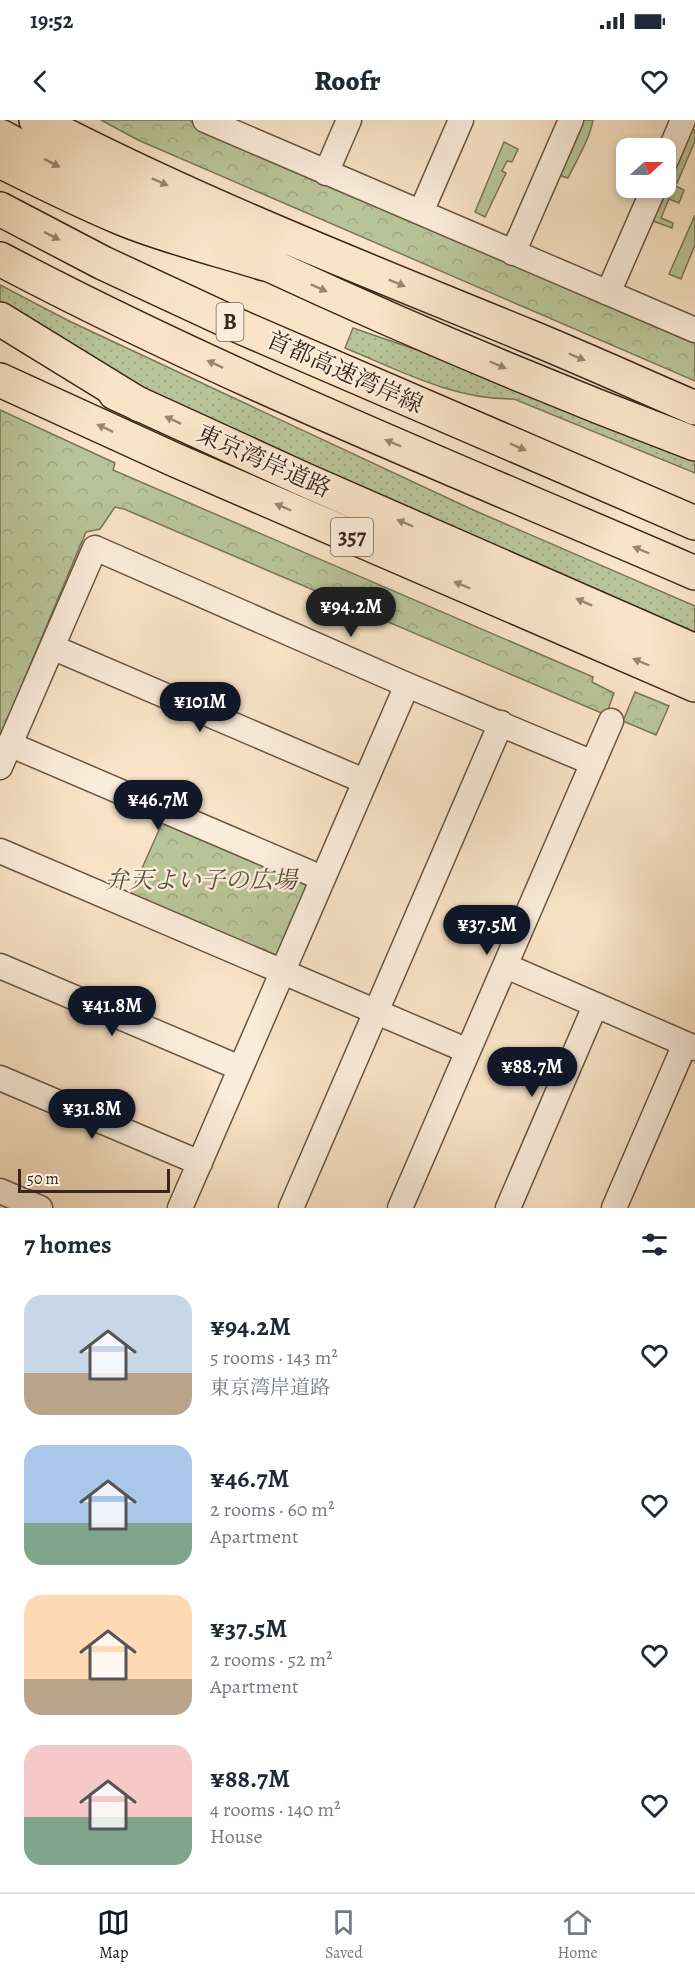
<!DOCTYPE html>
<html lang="en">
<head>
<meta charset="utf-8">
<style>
  body { margin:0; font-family:Alegreya,"Noto Serif JP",serif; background:#f6f6f7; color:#1f2937; height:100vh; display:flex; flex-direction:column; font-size:22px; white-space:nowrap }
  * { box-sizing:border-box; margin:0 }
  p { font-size:20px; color:#747a83 }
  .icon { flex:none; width:33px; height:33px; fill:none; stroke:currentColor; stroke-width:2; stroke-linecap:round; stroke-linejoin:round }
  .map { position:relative; height:1088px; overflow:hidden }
  .sheet { display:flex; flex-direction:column; background:#fff; flex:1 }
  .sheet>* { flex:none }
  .needle { width:39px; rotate:69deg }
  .fabs { position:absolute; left:616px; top:18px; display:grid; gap:12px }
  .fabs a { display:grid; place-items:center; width:60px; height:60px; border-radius:12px; background:#fff; box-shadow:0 3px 9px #0003; font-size:30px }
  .scale { position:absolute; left:18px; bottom:15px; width:152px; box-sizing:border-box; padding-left:6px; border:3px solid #3b2619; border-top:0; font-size:16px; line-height:21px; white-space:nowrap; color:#3b2619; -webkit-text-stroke:4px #fbeddb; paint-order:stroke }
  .price { position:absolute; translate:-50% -51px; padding:0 14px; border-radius:21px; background:#111827; color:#fff; font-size:20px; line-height:39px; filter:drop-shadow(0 2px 3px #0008) }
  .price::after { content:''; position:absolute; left:50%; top:36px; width:18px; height:14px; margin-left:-9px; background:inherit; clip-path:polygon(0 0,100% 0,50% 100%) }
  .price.current { background:#222; color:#fff }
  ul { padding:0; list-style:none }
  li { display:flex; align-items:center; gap:18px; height:150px; padding:0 24px }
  li span { display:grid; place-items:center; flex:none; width:168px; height:120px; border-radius:18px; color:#555 }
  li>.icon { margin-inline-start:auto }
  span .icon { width:72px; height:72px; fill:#fffc; stroke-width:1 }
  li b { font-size:26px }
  h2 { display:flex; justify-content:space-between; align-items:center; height:72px; padding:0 24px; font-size:26px }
  .status { display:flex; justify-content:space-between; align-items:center; height:42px; padding:0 30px; background:#fff; direction:ltr }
  .status svg { height:16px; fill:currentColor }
  header { display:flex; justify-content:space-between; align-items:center; height:78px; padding:0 24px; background:#fff; font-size:27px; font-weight:800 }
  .dock { display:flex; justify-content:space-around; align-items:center; height:84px; border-top:2px solid #e0e1e3; background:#fff; font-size:16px; color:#747a83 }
  .dock a { display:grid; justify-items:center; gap:3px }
  .dock .current { color:#111827 }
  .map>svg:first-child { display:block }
  .grass { fill:url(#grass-dots); stroke:#7a7659; stroke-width:1.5 }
  .forest { fill:url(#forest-crowns); stroke:#7a7659; stroke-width:1.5 }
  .garden { fill:#b9c599; stroke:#7a7659; stroke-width:1.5 }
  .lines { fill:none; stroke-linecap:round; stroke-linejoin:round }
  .minor-casing { stroke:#6a5644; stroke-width:27 }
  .trunk-casing { stroke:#3b2619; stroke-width:36 }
  .motorway-casing { stroke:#3b2619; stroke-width:36 }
  .minor { stroke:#fbeddb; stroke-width:24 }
  .trunk { stroke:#f9e4c7; stroke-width:33 }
  .motorway { stroke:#f9e4c7; stroke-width:33 }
  .oneway { fill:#9a8570 }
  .labels { text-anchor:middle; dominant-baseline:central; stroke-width:5; stroke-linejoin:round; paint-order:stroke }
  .shield { fill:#fbeddb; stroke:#756253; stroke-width:1.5 }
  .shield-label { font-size:22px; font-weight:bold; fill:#3b2619 }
  .street-label { font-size:24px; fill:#3b2619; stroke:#fbeddb }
  .park-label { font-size:24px; font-style:italic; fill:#5a4e39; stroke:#fbeddb }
</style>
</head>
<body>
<div class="status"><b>19:52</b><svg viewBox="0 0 49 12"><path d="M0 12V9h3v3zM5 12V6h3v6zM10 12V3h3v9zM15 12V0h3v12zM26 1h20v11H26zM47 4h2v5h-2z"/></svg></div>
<header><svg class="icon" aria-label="back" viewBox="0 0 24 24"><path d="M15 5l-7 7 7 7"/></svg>Roofr<svg class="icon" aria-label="heart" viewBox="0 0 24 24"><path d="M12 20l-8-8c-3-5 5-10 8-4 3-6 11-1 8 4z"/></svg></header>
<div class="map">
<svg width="695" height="1088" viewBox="0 0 695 1088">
  <defs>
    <pattern id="grass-dots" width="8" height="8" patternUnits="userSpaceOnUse" patternTransform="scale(1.5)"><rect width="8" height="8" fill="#b9c599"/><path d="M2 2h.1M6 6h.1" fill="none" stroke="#a0a983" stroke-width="1.8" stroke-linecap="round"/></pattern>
    <pattern id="forest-crowns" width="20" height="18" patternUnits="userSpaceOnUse" patternTransform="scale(1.5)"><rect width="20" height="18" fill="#b9c599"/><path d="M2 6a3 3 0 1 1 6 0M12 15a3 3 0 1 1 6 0" fill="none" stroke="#a0a983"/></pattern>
  </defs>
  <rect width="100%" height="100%" fill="#f9e4c7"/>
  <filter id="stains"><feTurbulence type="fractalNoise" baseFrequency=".00333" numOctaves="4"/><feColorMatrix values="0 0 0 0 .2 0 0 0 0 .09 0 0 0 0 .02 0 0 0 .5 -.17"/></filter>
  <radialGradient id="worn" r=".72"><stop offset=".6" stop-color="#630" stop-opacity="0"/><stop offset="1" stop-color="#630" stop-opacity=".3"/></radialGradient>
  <path class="grass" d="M 0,165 L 69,201 L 471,389 L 695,486 L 695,524 L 138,268 L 0,184 Z
    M 353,208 L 475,250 L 695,339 L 695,353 L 514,279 C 454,280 399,250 345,228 Z"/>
  <path class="forest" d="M 101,0 L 189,0 L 695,218 L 695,261 L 138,20 Z
    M 0,290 L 115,343 L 113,350 L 593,557 L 592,562 L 614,573 L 606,595 L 124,389 L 115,387 L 100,409 L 86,412 L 0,617 Z
    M 635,572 L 669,586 L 656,615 L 623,601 Z
    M 164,699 L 306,760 L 309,768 L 282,833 L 273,836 L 130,775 Z"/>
  <path class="garden" d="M 581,0 L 593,0 C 589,21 577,39 568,58 L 558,55 Z
    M 688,8 L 695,10 L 695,21 L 677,63 L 666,59 Z
    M 504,22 L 518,29 L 512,42 L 507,41 L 502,51 L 506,53 L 485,97 L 475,92 Z
    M 666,61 L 684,70 L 679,83 L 669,79 L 661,98 L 673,103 L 672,108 L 650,100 L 663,68 L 666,68 Z
    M 695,95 L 695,125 L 681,159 L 669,154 Z"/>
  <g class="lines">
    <defs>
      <path id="minor" d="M 205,0 L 695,210
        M 666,40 L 683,0
        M 326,53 L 349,0
        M 421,92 L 461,0
        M 513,133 L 571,0
        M 608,173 L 654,68
        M 52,527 L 364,661
        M 9,624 L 322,758
        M 0,647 L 95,428 L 407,565 L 593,643
        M 0,731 L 468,931
        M 0,846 L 240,948
        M 506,846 L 695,928
        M 0,958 L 200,1043
        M 0,1071 L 40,1088
        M 180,1088 L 407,565
        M 291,1088 L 501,603
        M 400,1088 L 611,601
        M 508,1088 L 595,886
        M 614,1088 L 685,924"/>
      <path id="trunk" d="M 36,0 C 195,83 362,148 528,216 C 584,239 639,264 695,288
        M 0,16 C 68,54 141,85 212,118 C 370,193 531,262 695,324
        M 0,260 L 175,340 L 695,565
        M 115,273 L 303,359 L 695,531"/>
      <path id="motorway" d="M 0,41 C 40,61 80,81 121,98 C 167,117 217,129 265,144
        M 0,89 L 103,143 L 243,208 L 695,403
        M 0,139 C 225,258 462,352 695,453
        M 0,199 L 140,285"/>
    </defs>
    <use href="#minor" class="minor-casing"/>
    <use href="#trunk" class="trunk-casing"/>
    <use href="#motorway" class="motorway-casing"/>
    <use href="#minor" class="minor"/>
    <use href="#trunk" class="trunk"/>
    <use href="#motorway" class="motorway"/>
  </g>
  <defs><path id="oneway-solid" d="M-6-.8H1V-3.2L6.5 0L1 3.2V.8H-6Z" transform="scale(1.5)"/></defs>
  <g class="oneway">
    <use href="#oneway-solid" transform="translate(52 43) rotate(27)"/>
    <use href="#oneway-solid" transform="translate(160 62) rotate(24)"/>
    <use href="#oneway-solid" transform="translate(52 116) rotate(27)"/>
    <use href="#oneway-solid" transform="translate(397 163) rotate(22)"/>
    <use href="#oneway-solid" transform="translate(319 168) rotate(24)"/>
    <use href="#oneway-solid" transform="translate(577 237) rotate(23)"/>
    <use href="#oneway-solid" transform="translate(215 244) rotate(-155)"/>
    <use href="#oneway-solid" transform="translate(498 245) rotate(23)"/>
    <use href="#oneway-solid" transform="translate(173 300) rotate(-155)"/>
    <use href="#oneway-solid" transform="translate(105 308) rotate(-155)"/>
    <use href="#oneway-solid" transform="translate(393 323) rotate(-157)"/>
    <use href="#oneway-solid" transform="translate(518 327) rotate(23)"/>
    <use href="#oneway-solid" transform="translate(283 387) rotate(-157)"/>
    <use href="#oneway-solid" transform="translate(405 403) rotate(-157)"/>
    <use href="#oneway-solid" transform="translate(641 430) rotate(-157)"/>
    <use href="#oneway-solid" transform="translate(462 465) rotate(-157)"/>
    <use href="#oneway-solid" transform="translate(584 482) rotate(-156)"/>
    <use href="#oneway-solid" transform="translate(641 542) rotate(-157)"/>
  </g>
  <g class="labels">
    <g class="shield">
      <rect x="216.5" y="183" width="27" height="38" rx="4.5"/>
      <rect x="331" y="398" width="42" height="38" rx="4.5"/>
    </g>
    <g class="shield-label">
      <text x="230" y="202">B</text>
      <text x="352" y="417">357</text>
    </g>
    <g class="street-label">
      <text transform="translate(345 252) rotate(24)">首都高速湾岸線</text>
      <text transform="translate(264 341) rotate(24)">東京湾岸道路</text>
    </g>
    <g class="park-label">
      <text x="201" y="760">弁天よい子の広場</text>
    </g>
  </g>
  <rect width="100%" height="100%" filter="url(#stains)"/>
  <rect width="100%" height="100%" fill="url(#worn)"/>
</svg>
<div class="fabs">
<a><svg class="needle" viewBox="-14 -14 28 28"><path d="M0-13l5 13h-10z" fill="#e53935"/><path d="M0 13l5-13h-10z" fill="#747a83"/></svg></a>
</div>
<div class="scale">50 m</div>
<b class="price current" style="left:351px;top:518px">¥94.2M</b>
<b class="price" style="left:200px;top:613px">¥101M</b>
<b class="price" style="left:158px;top:711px">¥46.7M</b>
<b class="price" style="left:487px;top:836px">¥37.5M</b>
<b class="price" style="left:112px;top:917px">¥41.8M</b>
<b class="price" style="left:532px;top:978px">¥88.7M</b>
<b class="price" style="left:92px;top:1020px">¥31.8M</b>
</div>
<section class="sheet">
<h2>7 homes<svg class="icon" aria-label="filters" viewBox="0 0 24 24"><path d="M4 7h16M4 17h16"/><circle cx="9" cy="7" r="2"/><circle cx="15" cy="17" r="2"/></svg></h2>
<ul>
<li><span style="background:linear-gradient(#c9d6e8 65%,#b9a48a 0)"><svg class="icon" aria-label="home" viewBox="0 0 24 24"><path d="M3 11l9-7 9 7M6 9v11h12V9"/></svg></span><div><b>¥94.2M</b><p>5 rooms · 143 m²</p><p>東京湾岸道路</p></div><svg class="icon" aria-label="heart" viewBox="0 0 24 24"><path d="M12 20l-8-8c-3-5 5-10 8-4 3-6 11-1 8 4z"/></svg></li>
<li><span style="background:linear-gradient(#a9c7e8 65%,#7fa58c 0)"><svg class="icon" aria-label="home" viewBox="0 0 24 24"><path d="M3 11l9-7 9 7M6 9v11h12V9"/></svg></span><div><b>¥46.7M</b><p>2 rooms · 60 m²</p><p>Apartment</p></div><svg class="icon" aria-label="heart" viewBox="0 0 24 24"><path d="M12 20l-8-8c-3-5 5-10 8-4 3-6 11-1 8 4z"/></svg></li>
<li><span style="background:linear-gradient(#ffd9b3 70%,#b9a48a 0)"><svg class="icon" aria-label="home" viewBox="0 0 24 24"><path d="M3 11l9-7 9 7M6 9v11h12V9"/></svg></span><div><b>¥37.5M</b><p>2 rooms · 52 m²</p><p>Apartment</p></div><svg class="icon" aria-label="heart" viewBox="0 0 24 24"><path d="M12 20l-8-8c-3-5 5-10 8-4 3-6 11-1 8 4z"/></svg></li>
<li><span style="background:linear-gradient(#f6c9c9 60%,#7fa58c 0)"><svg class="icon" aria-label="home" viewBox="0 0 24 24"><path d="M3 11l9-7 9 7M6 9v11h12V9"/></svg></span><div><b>¥88.7M</b><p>4 rooms · 140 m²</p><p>House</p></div><svg class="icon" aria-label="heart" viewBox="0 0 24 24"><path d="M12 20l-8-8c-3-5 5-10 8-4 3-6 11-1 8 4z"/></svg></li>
</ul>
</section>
<nav class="dock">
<a class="current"><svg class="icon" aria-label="map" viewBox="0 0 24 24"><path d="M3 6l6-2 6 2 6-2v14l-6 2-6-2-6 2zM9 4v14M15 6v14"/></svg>Map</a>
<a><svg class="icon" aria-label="saved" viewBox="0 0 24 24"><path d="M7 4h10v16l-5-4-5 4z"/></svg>Saved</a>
<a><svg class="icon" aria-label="home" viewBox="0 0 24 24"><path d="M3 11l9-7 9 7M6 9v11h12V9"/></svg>Home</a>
</nav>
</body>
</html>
